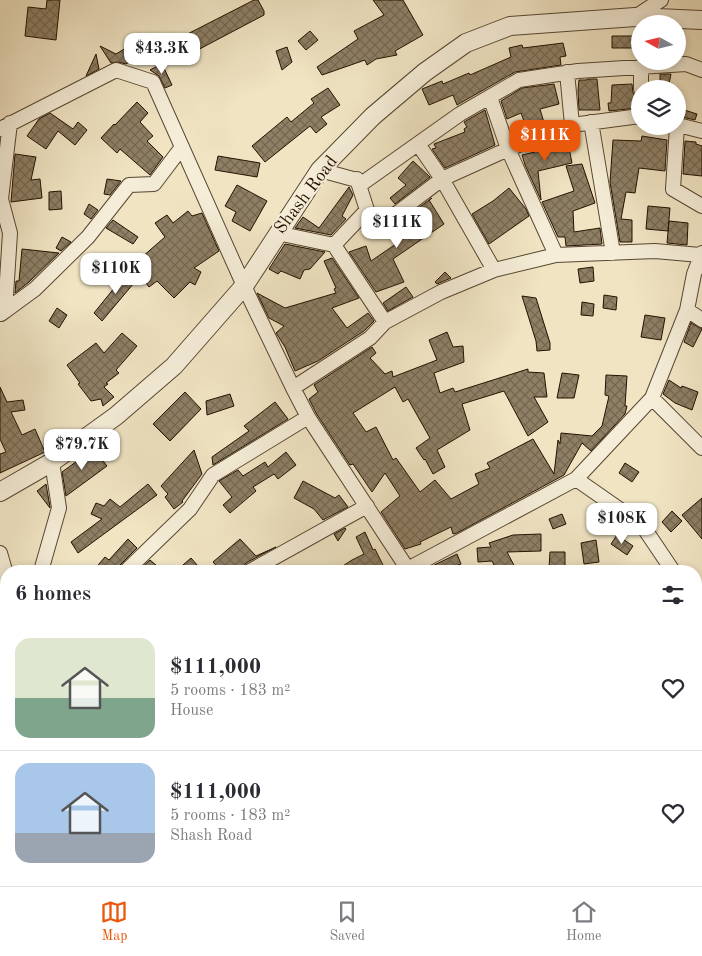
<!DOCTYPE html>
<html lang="en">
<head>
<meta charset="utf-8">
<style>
  body { margin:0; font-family:"Old Standard TT",serif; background:#f2f2f3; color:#2b2b33; height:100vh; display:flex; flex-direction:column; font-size:19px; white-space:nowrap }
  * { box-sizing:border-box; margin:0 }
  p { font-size:16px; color:#7c7c81 }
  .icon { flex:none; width:28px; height:28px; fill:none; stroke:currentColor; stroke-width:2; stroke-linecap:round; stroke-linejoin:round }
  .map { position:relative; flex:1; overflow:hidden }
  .drawer { position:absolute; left:0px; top:565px; width:702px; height:321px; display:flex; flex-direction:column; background:#fff; border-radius:20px 20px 0 0; box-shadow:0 2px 8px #0003 }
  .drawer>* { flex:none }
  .needle { width:32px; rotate:278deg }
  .fabs { position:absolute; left:631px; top:15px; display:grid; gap:10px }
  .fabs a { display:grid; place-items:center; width:55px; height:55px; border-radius:50%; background:#fff; box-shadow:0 2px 8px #0003; font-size:25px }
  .price { position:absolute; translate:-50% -42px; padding:0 11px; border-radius:10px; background:#fff; color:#222; font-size:16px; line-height:32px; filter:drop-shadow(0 1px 2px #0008) }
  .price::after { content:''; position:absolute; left:50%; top:30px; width:15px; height:11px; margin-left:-8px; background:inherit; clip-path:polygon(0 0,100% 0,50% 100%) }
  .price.active { background:#ea580c; color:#fff }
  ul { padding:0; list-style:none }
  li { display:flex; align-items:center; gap:15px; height:125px; padding:0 15px }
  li+li { border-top:1px solid #e1e1e2 }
  li span { display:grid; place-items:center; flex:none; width:140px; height:100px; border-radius:15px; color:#555 }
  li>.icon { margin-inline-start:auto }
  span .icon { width:60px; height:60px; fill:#fffc; stroke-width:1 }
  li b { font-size:21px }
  h2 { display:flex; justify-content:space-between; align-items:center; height:60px; padding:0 15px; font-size:21px }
  .tab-bar { display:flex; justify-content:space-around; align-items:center; height:70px; border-top:1px solid #e1e1e2; background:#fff; font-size:14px; color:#7c7c81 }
  .tab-bar a { display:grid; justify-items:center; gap:2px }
  .tab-bar .active { color:#ea580c }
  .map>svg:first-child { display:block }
  .building { fill:url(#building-cross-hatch); stroke:#241200 }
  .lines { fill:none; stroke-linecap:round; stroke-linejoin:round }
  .minor-casing { stroke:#574631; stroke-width:16 }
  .tertiary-casing { stroke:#574631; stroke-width:20 }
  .minor { stroke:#f5edd8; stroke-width:14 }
  .tertiary { stroke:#f5edd8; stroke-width:18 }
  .labels { text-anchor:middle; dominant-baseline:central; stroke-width:4.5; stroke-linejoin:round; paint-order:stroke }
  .street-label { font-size:18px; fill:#241200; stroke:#f5edd8 }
</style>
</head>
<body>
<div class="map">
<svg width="702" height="886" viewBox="0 0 702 886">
  <defs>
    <pattern id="building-cross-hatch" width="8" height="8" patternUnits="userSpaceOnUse" patternTransform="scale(1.25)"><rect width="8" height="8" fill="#8e7f65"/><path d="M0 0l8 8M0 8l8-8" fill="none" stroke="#746751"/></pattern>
  </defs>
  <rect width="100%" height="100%" fill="#f0e4c3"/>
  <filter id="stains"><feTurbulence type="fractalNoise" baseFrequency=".004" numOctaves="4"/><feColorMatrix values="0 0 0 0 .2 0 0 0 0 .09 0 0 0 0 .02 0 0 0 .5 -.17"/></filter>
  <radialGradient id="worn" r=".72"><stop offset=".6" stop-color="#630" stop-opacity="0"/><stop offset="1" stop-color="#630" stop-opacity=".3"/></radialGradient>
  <path class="building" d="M 47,0 L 60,0 L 56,40 L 25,36 L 28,7 L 46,9 Z
    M 254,0 L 258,0 L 264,11 L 264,15 L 173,63 L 164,46 Z
    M 373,0 L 403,0 L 423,35 L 395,51 L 397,55 L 376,59 L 367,65 L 365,60 L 322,75 L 317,67 L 358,39 L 354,31 L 384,15 Z
    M 310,31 L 318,40 L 306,50 L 298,41 Z
    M 612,36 L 640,36 L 640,48 L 612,48 Z
    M 563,43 L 566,56 L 560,57 L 561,65 L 515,72 L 457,105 L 453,95 L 429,105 L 422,89 L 442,81 L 443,84 L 469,73 L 470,75 L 511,57 L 509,48 L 522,45 L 523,48 Z
    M 100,46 L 116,54 L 126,48 L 134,59 L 126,64 L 118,62 L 111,63 Z
    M 287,47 L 292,62 L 282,70 L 276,51 Z
    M 96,54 L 99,69 L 86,76 Z
    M 162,64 L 172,85 L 165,88 L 159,76 L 150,70 Z
    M 660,74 L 671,74 L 668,89 L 660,89 Z
    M 587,79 L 597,79 L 600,110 L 579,110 L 578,90 L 579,80 L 587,80 Z
    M 554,84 L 559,104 L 540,109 L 545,126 L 528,132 L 521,113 L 507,119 L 501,101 L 522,88 Z
    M 632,84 L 633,93 L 636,96 L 637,108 L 609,111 L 608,103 L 611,103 L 612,85 Z
    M 328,88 L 340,105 L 321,117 L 327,124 L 316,133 L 310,126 L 265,162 L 252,146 L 287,117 L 291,122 L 314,103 L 311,99 Z
    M 137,102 L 148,113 L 140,122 L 153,136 L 147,141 L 163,157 L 150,175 L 120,149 L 117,153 L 101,138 L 114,124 L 115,125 Z
    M 678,108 L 697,114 L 695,120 L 678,116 Z
    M 485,110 L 495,145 L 445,168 L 432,149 L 436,148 L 434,144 L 465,132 L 464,129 L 467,127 L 464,122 Z
    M 50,113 L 73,129 L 78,122 L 87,130 L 75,145 L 58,131 L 46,149 L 27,136 L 39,119 Z
    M 642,136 L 667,140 L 665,171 L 639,168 L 635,193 L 626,192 L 621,219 L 632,220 L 632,242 L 620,242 L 610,182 L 613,140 L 641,141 Z
    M 685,141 L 696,142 L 696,144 L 702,146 L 702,176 L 683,174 Z
    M 551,142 L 554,152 L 569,148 L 572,163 L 538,171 L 541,200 L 525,165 L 522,155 L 535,152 L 534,149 Z
    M 15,154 L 36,157 L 31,180 L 40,179 L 42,198 L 11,202 Z
    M 218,156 L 260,163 L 257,177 L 215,170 Z
    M 413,161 L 430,177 L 395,204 L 390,198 L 406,185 L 398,178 Z
    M 582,164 L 595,203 L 573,211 L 574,232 L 600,228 L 602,244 L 566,246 L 565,237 L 558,237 L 542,202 L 574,191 L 566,166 Z
    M 107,179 L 121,181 L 110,195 L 104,194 Z
    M 237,185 L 267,201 L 250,231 L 232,221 L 236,212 L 225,206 Z
    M 349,187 L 353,195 L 342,216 L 346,219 L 331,235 L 295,228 L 303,217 L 319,228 Z
    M 509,188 L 526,209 L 529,216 L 489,244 L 472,214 L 493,201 Z
    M 61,191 L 62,209 L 49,210 L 49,192 Z
    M 432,198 L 429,200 L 444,224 L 393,259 L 404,282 L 376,292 L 349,252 L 366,246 L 371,261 L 412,233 L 406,223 L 409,221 L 406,217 Z
    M 89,204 L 98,210 L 91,219 L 84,214 Z
    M 648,206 L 670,208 L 668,231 L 646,229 Z
    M 188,211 L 192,216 L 202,213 L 219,251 L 194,268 L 201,272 L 195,285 L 190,282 L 174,298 L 157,281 L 149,287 L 139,274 L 141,272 L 134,266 L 142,257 L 165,237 L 155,223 L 167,215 L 173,223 Z
    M 113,220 L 138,237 L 133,244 L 106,228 Z
    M 669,221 L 688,223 L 687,245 L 667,243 Z
    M 62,237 L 71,242 L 61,251 L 56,248 Z
    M 285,244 L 325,252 L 310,269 L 304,270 L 300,279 L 281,271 L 278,274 L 269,269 Z
    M 22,249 L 59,253 L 29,282 L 15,293 L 16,281 L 19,281 Z
    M 332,258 L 359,298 L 332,308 L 347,328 L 368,313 L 374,321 L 364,331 L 318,361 L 295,371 L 285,347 L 276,333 L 284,326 L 269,318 L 257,293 L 285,308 L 336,293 L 334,289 L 336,288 L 324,261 Z
    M 593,267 L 594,281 L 580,283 L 578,269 Z
    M 128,271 L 139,277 L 102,321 L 94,313 Z
    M 445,272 L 451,278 L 437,284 L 435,282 Z
    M 406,287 L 413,297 L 388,311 L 383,303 Z
    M 604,295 L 617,297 L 616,310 L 603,308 Z
    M 522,296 L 536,298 L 550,343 L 550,350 L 537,351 L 536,341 Z
    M 582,302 L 594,304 L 593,316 L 581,315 Z
    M 57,308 L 67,315 L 59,328 L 49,321 Z
    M 645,315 L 665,318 L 661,340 L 641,337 Z
    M 691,323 L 702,329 L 693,347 L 684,342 Z
    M 447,332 L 453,347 L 463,346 L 464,362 L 434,373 L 440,393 L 453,388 L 455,392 L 528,369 L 528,372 L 544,373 L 547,397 L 534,397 L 548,422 L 528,436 L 504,391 L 462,404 L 470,430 L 437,450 L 445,467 L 433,474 L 425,459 L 424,460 L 416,448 L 430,438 L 408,399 L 403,402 L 395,387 L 353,413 L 366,432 L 376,427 L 393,460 L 396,458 L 420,492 L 435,480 L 451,499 L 479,484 L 475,474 L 490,468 L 487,463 L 533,439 L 554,474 L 558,440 L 560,444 L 561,433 L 592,436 L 602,426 L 609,396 L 605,395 L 606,375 L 627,376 L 625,406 L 627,406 L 625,414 L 591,451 L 582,443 L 564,475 L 457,533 L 453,534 L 451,527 L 420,542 L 421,544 L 405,549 L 381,512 L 400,496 L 385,473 L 372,492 L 353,464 L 350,465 L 316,413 L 309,399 L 318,392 L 314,385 L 372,347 L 376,353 L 370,358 L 385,374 L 392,371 L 393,377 L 437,360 L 429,340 Z
    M 122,333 L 137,346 L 116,370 L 119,373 L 106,383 L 108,384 L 104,387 L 114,397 L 103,406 L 101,399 L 91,401 L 78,384 L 80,383 L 67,365 L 96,343 L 104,353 Z
    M 562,373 L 579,375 L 574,398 L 557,398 Z
    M 669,380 L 681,388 L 682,386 L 698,392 L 692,410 L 675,403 L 663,394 Z
    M 0,387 L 7,402 L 23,400 L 25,410 L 11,412 L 22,435 L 35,429 L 45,452 L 0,473 L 0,454 L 6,452 L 0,439 Z
    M 185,392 L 201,409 L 170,441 L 153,424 Z
    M 230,394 L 234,406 L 207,415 L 206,401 Z
    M 275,402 L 288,419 L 213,465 L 212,457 L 249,431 L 244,426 Z
    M 94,449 L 107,466 L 66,496 L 62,472 Z
    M 194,450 L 202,474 L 182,501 L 183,502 L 174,509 L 165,497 L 168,494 L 161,486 Z
    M 286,452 L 296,465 L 278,479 L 274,474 L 253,487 L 256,491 L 230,513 L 223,505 L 232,497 L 219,481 L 238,470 L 243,476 L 265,462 L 268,467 Z
    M 625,463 L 639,472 L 632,482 L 619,473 Z
    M 303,481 L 335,498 L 339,495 L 348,507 L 323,520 L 314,509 L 294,498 Z
    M 46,484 L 50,507 L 50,508 L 37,491 Z
    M 148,484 L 157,495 L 78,553 L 71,542 L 102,519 L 91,514 L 96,503 L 104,506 L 110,499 L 120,507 Z
    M 702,498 L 702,539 L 682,515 Z
    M 672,511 L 682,521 L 671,532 L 662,522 Z
    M 562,514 L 566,524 L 553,529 L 549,519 Z
    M 345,528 L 346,529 L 338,541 L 334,534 Z
    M 365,532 L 373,550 L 375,549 L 386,571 L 335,571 L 352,560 L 364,554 L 356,537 Z
    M 541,534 L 541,551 L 507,552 L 517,571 L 497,571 L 492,561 L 478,562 L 477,548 L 491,547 L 489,543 L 513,535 Z
    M 617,535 L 633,546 L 627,555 L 611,544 Z
    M 128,539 L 137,548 L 120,565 L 117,571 L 93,571 L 105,557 L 109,560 Z
    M 240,539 L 256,556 L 276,547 L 246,563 L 241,571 L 221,571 L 213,562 Z
    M 596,540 L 599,562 L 584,564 L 581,543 Z
    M 550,552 L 565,552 L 565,568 L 549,568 Z
    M 457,554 L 461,564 L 441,571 L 422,571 Z
    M 191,558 L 198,566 L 193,571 L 176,571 Z
    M 150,560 L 163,571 L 138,571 Z"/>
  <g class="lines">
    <defs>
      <path id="minor" d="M 635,17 L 661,0
        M 641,66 L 641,89
        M 567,72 L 572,125
        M 490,97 L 508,149 L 556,255
        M 591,122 L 613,253
        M 678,125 L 702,131
        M 677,126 L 673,189 L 702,206
        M 0,129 L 116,70 L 153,82 L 244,286 L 293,388 L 308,417 L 409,571
        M 418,144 L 442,179 L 494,270
        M 320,170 L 364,182 L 460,114 L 519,80 L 578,71 L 686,64 L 702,70
        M 357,179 L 367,210 L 380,226 L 442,179 L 508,149 L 572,125 L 640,116
        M 277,233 L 334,245 L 367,210
        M 334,245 L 385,322
        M 687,310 L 702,320
        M 5,311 L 35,289 L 88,237 L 129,185 L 154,184 L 182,147
        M 1,314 L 5,311 L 10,233 L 1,199 L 10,123
        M 293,388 L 370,338 L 385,322 L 441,292 L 494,270 L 556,255 L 655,251 L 700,255
        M 652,398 L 702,448
        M 576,479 L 642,525 L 673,571
        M 0,553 L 6,574 L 0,598
        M 41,571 L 59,508 L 52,462
        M 126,571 L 190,509 L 213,475 L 308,417
        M 250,571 L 367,506
        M 404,571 L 576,479 L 652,398 L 687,310 L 694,274 L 702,253
        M 696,619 L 702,619
        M 696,710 L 702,715
        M 0,737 L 1,718 L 6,708
        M 0,744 L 6,772
        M 0,790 L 6,794
        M 696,817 L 702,819
        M 50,880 L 52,883 L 63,886
        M 330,880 L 339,886
        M 164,886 L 178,880
        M 213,886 L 215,880
        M 315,886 L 318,880
        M 417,886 L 420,880
        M 523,886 L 526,880
        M 630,886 L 635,882 L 702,882"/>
      <path id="tertiary" d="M 0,492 L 52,462 L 116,416 L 174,366 L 244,286 L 320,170 L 373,116 L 425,72 L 466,43 L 510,26 L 635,17 L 702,20"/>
    </defs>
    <use href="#minor" class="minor-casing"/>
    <use href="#tertiary" class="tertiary-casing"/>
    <use href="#minor" class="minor"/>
    <use href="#tertiary" class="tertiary"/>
  </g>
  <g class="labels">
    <g class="street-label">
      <text transform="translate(306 195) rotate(-53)">Shash Road</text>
    </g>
  </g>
  <rect width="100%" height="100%" filter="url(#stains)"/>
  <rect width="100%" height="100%" fill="url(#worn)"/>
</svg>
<div class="fabs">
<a><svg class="needle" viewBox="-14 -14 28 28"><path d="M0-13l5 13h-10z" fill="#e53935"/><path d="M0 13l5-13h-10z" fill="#7c7c81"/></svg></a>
<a><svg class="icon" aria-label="layers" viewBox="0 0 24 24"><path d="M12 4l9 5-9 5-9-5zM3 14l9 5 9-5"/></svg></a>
</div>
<b class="price" style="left:162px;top:75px">$43.3K</b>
<b class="price active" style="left:545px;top:162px">$111K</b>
<b class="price" style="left:397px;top:249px">$111K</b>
<b class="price" style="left:116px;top:295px">$110K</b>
<b class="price" style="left:82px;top:471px">$79.7K</b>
<b class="price" style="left:622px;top:545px">$108K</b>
<section class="drawer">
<h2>6 homes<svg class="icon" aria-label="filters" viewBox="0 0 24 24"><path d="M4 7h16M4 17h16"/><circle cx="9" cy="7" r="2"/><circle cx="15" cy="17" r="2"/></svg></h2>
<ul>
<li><span style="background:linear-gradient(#dfe7d0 60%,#7fa58c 0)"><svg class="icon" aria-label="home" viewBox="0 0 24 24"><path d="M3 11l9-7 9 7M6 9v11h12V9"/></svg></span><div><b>$111,000</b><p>5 rooms · 183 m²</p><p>House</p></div><svg class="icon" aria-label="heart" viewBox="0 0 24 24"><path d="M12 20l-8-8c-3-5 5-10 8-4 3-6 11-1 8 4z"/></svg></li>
<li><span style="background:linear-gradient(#a9c7e8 70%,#9aa5b1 0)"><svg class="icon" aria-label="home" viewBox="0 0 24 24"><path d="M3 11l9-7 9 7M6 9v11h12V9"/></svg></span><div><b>$111,000</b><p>5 rooms · 183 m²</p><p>Shash Road</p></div><svg class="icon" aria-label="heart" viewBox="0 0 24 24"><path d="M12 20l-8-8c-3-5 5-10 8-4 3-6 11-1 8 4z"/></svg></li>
</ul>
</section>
</div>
<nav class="tab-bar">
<a class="active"><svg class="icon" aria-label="map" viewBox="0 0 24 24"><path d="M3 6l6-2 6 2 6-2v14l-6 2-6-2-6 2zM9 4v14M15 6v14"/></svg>Map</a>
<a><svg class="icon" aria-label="saved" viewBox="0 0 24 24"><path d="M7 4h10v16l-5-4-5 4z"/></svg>Saved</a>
<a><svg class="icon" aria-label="home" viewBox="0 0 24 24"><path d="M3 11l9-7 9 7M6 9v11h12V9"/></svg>Home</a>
</nav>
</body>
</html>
